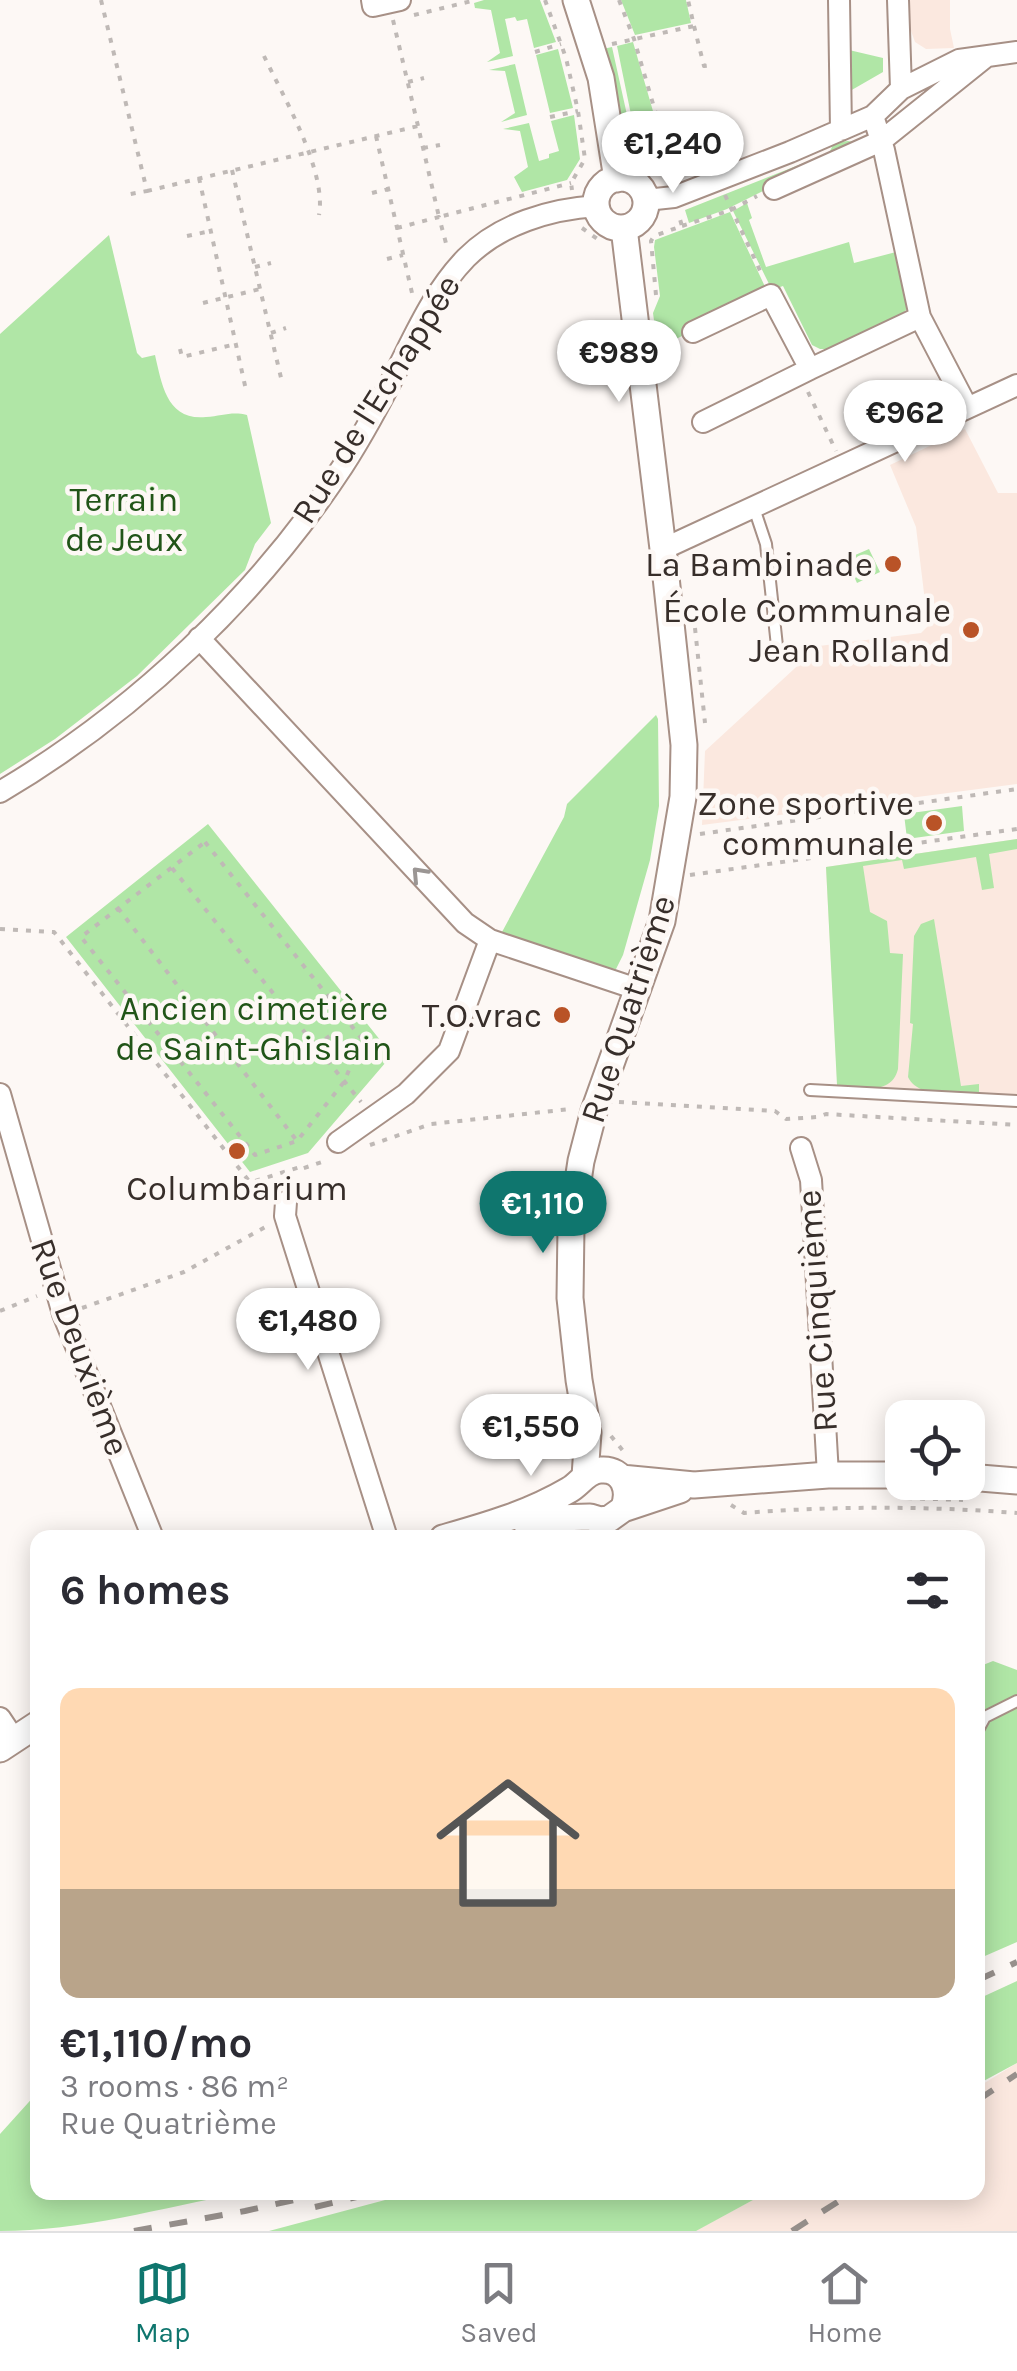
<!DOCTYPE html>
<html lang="en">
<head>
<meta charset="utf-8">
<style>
  body { margin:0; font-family:Karla,sans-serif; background:#f2f2f3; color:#2b2b33; height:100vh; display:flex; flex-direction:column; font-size:38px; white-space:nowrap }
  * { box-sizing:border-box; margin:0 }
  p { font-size:32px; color:#7c7c81 }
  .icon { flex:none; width:55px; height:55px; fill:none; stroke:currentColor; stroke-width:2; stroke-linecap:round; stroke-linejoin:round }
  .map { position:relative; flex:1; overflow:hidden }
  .details { position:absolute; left:30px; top:1530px; width:955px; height:670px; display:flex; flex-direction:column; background:#fff; border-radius:20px; box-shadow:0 5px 25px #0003 }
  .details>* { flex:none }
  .fabs { position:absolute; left:885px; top:1400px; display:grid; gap:20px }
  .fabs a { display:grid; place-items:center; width:100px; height:100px; border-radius:20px; background:#fff; box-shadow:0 5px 25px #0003; font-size:50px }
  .price { position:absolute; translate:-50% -85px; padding:0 22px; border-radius:35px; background:#fff; color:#222; font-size:32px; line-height:65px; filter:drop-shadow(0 2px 5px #0008) }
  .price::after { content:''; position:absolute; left:50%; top:60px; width:30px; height:22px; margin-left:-15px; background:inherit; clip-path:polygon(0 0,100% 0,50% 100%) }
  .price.on { background:#0f766e; color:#fff }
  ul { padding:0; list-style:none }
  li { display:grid; align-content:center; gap:20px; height:530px; padding:0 30px }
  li+li { border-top:2px solid #e1e1e2 }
  li span { display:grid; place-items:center; height:310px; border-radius:20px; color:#555 }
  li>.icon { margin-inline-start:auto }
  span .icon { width:180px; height:180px; fill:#fffc; stroke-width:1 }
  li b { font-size:42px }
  h2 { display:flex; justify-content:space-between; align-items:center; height:120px; padding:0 30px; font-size:42px }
  .menu { display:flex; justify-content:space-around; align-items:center; height:140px; border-top:2px solid #e1e1e2; background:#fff; font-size:28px; color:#7c7c81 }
  .menu a { display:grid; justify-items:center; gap:5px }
  .menu .on { color:#0f766e }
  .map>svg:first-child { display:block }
  .built { fill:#fbe8df }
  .green { fill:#b0e6a6 }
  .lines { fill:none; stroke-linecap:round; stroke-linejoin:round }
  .service-casing { stroke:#a79086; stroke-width:14 }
  .minor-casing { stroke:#a79086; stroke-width:24 }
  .tertiary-casing { stroke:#a79086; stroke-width:29 }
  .path { stroke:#bfb9b6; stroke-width:4; stroke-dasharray:5 8; stroke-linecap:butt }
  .service { stroke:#fff; stroke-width:10 }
  .minor { stroke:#fff; stroke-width:20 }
  .tertiary { stroke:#fff; stroke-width:25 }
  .rail { stroke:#97908c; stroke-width:6; stroke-dasharray:18 18; stroke-linecap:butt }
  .oneway { stroke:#9b9694 }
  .poi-dot { fill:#b95327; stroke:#fdf8f5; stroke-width:4 }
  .labels { text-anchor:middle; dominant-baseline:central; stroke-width:9; stroke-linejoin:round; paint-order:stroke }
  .street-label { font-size:35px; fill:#372e2a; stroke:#fdf8f5 }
  .park-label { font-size:35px; fill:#215518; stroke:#fdf8f5 }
  .poi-label { font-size:35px; fill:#372e2a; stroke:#fdf8f5; text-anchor:end }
</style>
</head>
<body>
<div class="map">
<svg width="1017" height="2231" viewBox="0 0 1017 2231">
  <rect width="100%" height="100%" fill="#fdf8f5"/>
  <path class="built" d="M 908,0 L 950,0 L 950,29 L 954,48 L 926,49 L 915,42 L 910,28 Z
    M 965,429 L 998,493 L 1017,493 L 1017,784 L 702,825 L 705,751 L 819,646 L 921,633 L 928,626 L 916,527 L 890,465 Z
    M 1017,839 L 1017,1108 L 838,1097 L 826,867 Z
    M 1017,2063 L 1017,2231 L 695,2231 L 766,2193 L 978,2192 L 978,2087 Z"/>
  <path class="green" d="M 484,0 L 540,0 L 556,42 L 534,48 L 527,19 L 517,21 L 515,17 L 505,19 L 513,56 L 487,62 L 500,53 L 491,10 L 475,8 L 474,3 Z
    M 621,0 L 686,0 L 691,23 L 635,35 Z
    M 633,42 L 670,170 L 665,172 L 639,154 L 617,46 Z
    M 612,47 L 627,115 L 632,148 L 623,149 L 603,49 Z
    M 558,49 L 573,108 L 550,113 L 536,55 Z
    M 849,50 L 883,58 L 883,72 L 850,91 Z
    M 515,64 L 527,115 L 501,122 L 515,113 L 505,71 L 489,70 Z
    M 574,115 L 580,159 L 567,180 L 522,192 L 514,177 L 528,167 L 520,131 L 503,129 L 529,123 L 539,161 L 549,158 L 549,154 L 559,151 L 551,121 Z
    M 848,141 L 859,143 L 727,209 L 689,223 L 685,210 L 829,153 L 834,143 Z
    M 747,203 L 752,218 L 749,220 L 766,267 L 849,242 L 854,263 L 896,252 L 906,303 L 909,304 L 906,310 L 899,316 L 831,349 L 820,349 L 812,345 L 783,286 L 772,290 L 733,211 Z
    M 730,212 L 768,293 L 670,342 L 657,343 L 653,313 L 660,296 L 654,247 L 655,240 Z
    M 109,235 L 137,353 L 142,358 L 155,355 C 162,385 167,421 206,417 C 222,416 232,411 247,415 L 271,523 L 255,544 L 245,570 L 137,676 L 55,739 L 0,774 L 0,334 Z
    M 869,549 L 880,572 L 857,583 L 846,559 Z
    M 656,715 L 658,719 L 659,806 L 650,860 L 623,955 L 616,969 L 603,968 L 502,932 L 564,817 L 567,804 Z
    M 962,806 L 964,831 L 907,839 L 904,814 Z
    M 208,824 L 392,1055 L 308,1153 L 250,1172 L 66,937 Z
    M 1017,839 L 1017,849 L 989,854 L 994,888 L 982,890 L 976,857 L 904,869 L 902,860 L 863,866 L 870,912 L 887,921 L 890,953 L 903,954 L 898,1069 C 891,1097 860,1086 837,1085 L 826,867 Z
    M 934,919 L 961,1086 L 979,1084 L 979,1093 C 957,1092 918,1099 908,1077 L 913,1024 L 910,1023 L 914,936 L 921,924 Z
    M 993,1661 L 1017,1670 L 1017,1942 L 978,1959 L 978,1667 Z
    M 1017,1981 L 1017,2063 L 978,2084 L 978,1999 Z
    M 37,2093 L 38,2192 L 241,2193 C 162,2208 81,2231 0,2231 L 0,2134 Z
    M 415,2192 L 766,2192 L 766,2193 L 696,2231 L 269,2231 Z"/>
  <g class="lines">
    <defs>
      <path id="service" d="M 754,508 L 766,544 L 777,646
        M 810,1090 L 1017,1101
        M 978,1730 L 985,1717 L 1017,1701"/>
      <path id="minor" d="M 372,0 L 373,6 L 400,0
        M 839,0 L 841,130
        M 898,0 L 901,89
        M 873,116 L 884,150 L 920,317 L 967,407
        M 774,189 L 881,141 L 987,56
        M 646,200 L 674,197 L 790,152 L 873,116 L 901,89 L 959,60 L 1017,52
        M 693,332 L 771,295 L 810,369 L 920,317
        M 703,422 L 810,369
        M 663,549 L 1017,385
        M 199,638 L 465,923 L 490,940 L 637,989
        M 0,792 C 135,712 257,597 343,466 C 365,432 384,396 402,360 C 420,324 437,288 466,258 C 500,224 550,209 597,206
        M 0,1094 L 63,1314 L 153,1538
        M 338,1142 L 406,1094 L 449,1051 L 490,940
        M 801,1148 L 811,1180 L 828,1475
        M 286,1202 L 285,1216 L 387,1538
        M 0,1718 L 14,1739"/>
      <path id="tertiary" d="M 576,0 L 601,78 L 617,179
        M596 203a25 25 0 1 1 50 0a25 25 0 1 1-50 0Z
        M 585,1476 L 588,1433 L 579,1380 L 570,1298 L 571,1227 L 581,1161 L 594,1111 L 662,921 L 683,797 L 684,745 L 663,549 L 624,228
        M 968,1477 L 1017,1481
        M 621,1478 L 694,1485 L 828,1475 L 902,1475
        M 522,1519 L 590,1517 L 600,1520 L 609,1519 L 623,1509 L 680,1490
        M 443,1538 C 488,1525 528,1514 569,1490 C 580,1484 587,1470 601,1470 C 624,1468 631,1492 623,1509
        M 0,1749 L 38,1724"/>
    </defs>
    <use href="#service" class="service-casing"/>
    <use href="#minor" class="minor-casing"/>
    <use href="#tertiary" class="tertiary-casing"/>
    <path class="path" d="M 101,0 L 147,191 L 125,195
      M 545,0 L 566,58 L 578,111 L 585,159 L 571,183 L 572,190
      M 619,0 L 634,39 L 673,172 L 668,174 L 669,178
      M 414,15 L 476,0
      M 393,20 L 418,126
      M 694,26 L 704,66 L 712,65
      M 612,44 L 694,26 L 688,0
      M 535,52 L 561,44
      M 264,56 C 283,96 327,171 319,215
      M 408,82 L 424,78
      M 550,117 L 578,111
      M 376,136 L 412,293
      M 423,148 L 440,145
      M 636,153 L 638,157 L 664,175 L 668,174
      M 232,170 L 282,382
      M 199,178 L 246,390
      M 147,191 L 418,126 L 439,217 L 571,183
      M 372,193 L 388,189
      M 725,195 L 763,277
      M 682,226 L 731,210 L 757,196
      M 397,228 L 439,217 L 447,247
      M 582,228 L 603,243
      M 187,236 L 211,231
      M 387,259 L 403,255
      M 255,267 L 271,263
      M 656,295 L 651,241 L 654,236 L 682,226 L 679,216
      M 203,303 L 260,289
      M 271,333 L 286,328
      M 658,345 L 678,341
      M 180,349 L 182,357 L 236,344
      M 808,392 L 836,451
      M 695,628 L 705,723
      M 700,834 L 1017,789
      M 205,842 L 362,1039 L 344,1082 L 297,1141 L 255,1155 L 81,937 Z
      M 172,868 L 361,1102
      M 690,875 L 1017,829
      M 118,908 L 297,1141
      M 0,929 L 54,932 L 249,1181 L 252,1182 L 300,1167 L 301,1169 L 328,1160
      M 315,1047 L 331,1035
      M 619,1102 L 775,1111 L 786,1119 L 818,1117 L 826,1114 L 1017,1125
      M 370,1145 L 431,1124 L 571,1109
      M 82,1308 L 184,1272 L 269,1225
      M 0,1311 L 37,1296
      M 611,1436 L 624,1452
      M 907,1498 L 963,1500
      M 731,1505 L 744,1513 C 835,1506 925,1506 1017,1513"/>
    <use href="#service" class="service"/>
    <use href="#minor" class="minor"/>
    <use href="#tertiary" class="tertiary"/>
    <path class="rail" d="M 978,1980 L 1017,1962
      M 978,2100 L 1017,2074
      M 315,2207 L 378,2192
      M 134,2231 L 245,2211 L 330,2192
      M 792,2231 L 853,2192"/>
  </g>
  <defs><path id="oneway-chevron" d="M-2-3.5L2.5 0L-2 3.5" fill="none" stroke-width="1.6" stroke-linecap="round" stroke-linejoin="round" transform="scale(2.5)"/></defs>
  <use class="oneway" href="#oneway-chevron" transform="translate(419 874) rotate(-133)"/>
  <g class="poi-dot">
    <circle cx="893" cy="564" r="10"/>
    <circle cx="971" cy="630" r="10"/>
    <circle cx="934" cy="823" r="10"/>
    <circle cx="562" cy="1015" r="10"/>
    <circle cx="237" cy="1151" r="10"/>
  </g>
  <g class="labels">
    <g class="street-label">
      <text transform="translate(376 399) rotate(-58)">Rue de l'Echappée</text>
      <text transform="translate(628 1009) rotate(-72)">Rue Quatrième</text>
      <text transform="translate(817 1311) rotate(-94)">Rue Cinquième</text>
      <text transform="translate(80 1347) rotate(70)">Rue Deuxième</text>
    </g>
    <g class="park-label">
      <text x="124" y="499">Terrain<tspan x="124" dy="40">de Jeux</tspan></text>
      <text x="254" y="1008">Ancien cimetière<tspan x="254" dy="40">de Saint-Ghislain</tspan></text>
    </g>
    <g class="poi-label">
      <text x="873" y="564">La Bambinade</text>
      <text x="951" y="610">École Communale<tspan x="951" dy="40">Jean Rolland</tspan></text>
      <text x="914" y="803">Zone sportive<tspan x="914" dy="40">communale</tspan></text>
      <text x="542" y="1015">T.O.vrac</text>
      <text x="237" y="1188" text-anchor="middle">Columbarium</text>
    </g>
  </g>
</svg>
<div class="fabs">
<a><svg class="icon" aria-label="locate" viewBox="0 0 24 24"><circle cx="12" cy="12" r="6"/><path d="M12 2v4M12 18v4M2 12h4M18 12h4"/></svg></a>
</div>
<b class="price" style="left:673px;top:196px">€1,240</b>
<b class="price" style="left:619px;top:405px">€989</b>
<b class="price" style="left:905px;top:465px">€962</b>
<b class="price on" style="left:543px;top:1256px">€1,110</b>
<b class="price" style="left:308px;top:1373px">€1,480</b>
<b class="price" style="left:531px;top:1479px">€1,550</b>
<section class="details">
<h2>6 homes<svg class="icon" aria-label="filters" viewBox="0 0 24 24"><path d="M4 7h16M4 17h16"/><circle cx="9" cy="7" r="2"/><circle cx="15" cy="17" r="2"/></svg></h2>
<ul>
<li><span style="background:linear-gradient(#ffd9b3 65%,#b9a48a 0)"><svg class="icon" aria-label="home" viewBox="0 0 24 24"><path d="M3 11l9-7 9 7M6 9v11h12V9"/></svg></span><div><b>€1,110/mo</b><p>3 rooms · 86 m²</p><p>Rue Quatrième</p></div></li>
</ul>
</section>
</div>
<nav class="menu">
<a class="on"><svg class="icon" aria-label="map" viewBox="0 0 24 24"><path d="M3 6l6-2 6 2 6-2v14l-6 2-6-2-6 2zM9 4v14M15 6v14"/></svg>Map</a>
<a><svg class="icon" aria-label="saved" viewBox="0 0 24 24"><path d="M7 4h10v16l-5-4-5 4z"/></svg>Saved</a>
<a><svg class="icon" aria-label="home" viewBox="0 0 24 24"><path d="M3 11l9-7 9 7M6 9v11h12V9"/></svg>Home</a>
</nav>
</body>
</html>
